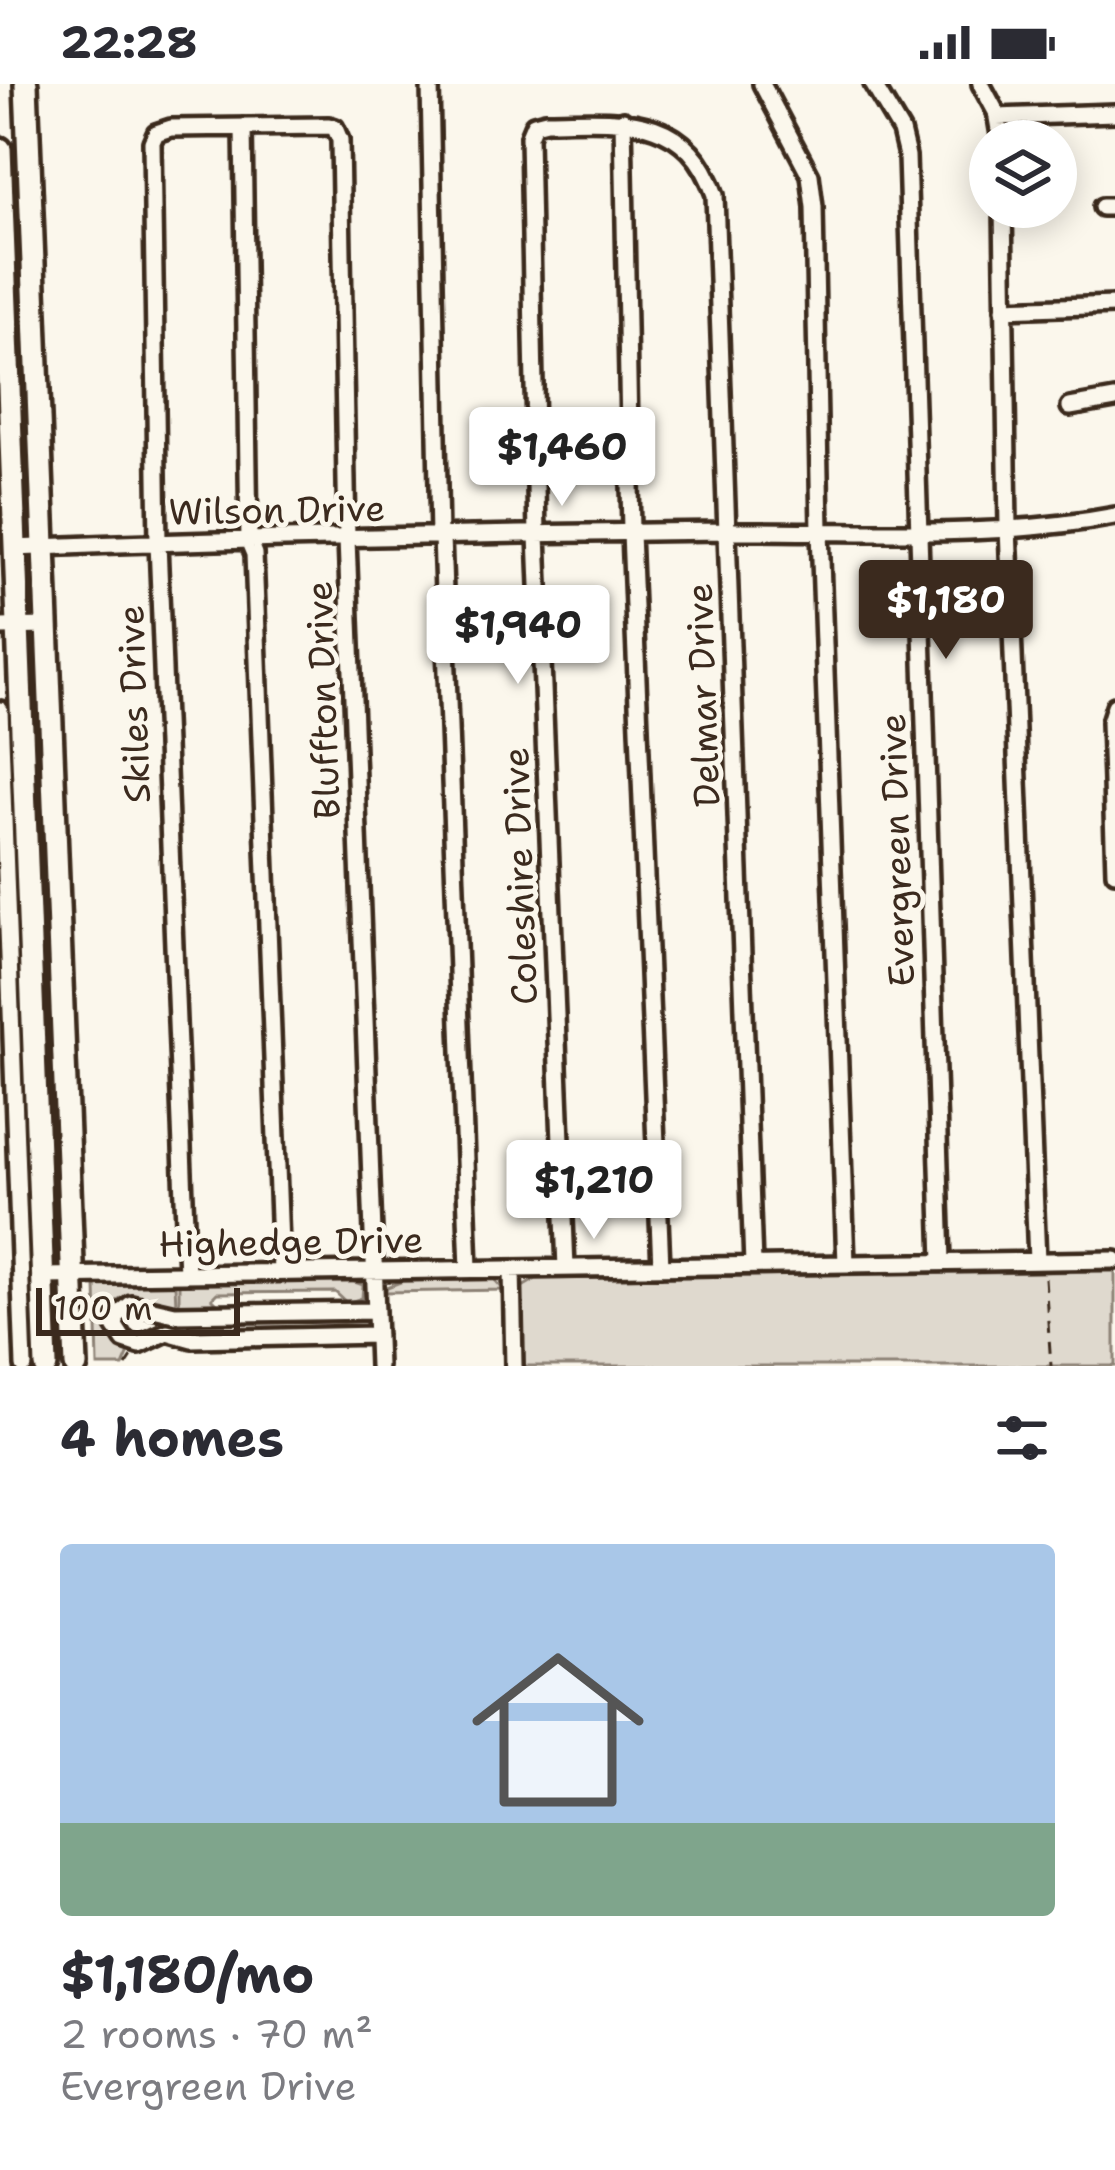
<!DOCTYPE html>
<html lang="en">
<head>
<meta charset="utf-8">
<style>
  body { margin:0; font-family:"Shantell Sans",sans-serif; background:#f2f2f3; color:#2b2b33; height:100vh; display:flex; flex-direction:column; font-size:45px; white-space:nowrap }
  * { box-sizing:border-box; margin:0 }
  p { font-size:39px; color:#7c7c81 }
  .icon { flex:none; width:66px; height:66px; fill:none; stroke:currentColor; stroke-width:2; stroke-linecap:round; stroke-linejoin:round }
  .map { position:relative; height:1282px; overflow:hidden }
  .drawer { display:flex; flex-direction:column; background:#fff; flex:1 }
  .drawer>* { flex:none }
  .controls { position:absolute; left:969px; top:36px; display:grid; gap:24px }
  .controls a { display:grid; place-items:center; width:108px; height:108px; border-radius:50%; background:#fff; box-shadow:0 6px 30px #0003; font-size:60px }
  .scale { position:absolute; left:36px; bottom:30px; width:204px; box-sizing:border-box; padding-left:12px; border:6px solid #3b2a1e; border-top:0; font-size:33px; line-height:42px; white-space:nowrap; color:#3b2a1e; -webkit-text-stroke:9px #fbf7ec; paint-order:stroke }
  .price { position:absolute; translate:-50% -102px; padding:0 27px; border-radius:12px; background:#fff; color:#222; font-size:39px; line-height:78px; filter:drop-shadow(0 3px 6px #0008) }
  .price::after { content:''; position:absolute; left:50%; top:72px; width:36px; height:27px; margin-left:-18px; background:inherit; clip-path:polygon(0 0,100% 0,50% 100%) }
  .price.selected { background:#3b2a1e; color:#fff }
  ul { padding:0; list-style:none }
  li { display:grid; align-content:center; gap:24px; height:636px; padding:0 60px }
  li span { display:grid; place-items:center; height:372px; border-radius:12px; color:#555 }
  li>.icon { margin-inline-start:auto }
  span .icon { width:216px; height:216px; fill:#fffc; stroke-width:1 }
  li b { font-size:51px }
  h2 { display:flex; justify-content:space-between; align-items:center; height:144px; padding:0 60px; font-size:51px }
  .status { display:flex; justify-content:space-between; align-items:center; height:84px; padding:0 60px; background:#fff; direction:ltr }
  .status svg { height:33px; fill:currentColor }
  .map>svg:first-child { display:block }
  .green { fill:#dfd9ce; stroke:#8d8276; stroke-width:3 }
  .lines { fill:none; stroke-linecap:round; stroke-linejoin:round }
  .minor-casing { stroke:#3b2a1e; stroke-width:24 }
  .major-casing { stroke:#3b2a1e; stroke-width:30 }
  .path { stroke:#3b2a1e; stroke-width:3; stroke-dasharray:12 9; stroke-linecap:butt }
  .minor { stroke:#fbf7ec; stroke-width:15 }
  .major { stroke:#fbf7ec; stroke-width:21 }
  .labels { text-anchor:middle; dominant-baseline:central; stroke-width:10; stroke-linejoin:round; paint-order:stroke }
  .street-label { font-size:36px; fill:#3b2a1e; stroke:#fbf7ec }
</style>
</head>
<body>
<div class="status"><b>22:28</b><svg viewBox="0 0 49 12"><path d="M0 12V9h3v3zM5 12V6h3v6zM10 12V3h3v9zM15 12V0h3v12zM26 1h20v11H26zM47 4h2v5h-2z"/></svg></div>
<div class="map">
<svg width="1115" height="1282" viewBox="0 0 1115 1282">
  <rect width="100%" height="100%" fill="#fbf7ec"/>
  <filter id="ink" filterUnits="userSpaceOnUse"><feTurbulence type="fractalNoise" baseFrequency=".00833" numOctaves="2"/><feDisplacementMap in="SourceGraphic" scale="24" xChannelSelector="R" yChannelSelector="G"/><feConvolveMatrix kernelMatrix="1 2 1 2 8 2 1 2 1" color-interpolation-filters="sRGB"/></filter>
  <g filter="url(#ink)">
    <path class="green" d="M 1115,1187 L 1115,1282 L 521,1282 L 519,1205 L 536,1195 Z
      M 494,1195 L 504,1206 L 385,1208 L 387,1203 L 403,1197 Z
      M 352,1197 L 363,1201 L 362,1214 L 347,1219 L 335,1208 L 217,1209 L 212,1214 L 218,1220 L 179,1221 L 179,1199 Z
      M 175,1200 L 176,1221 C 159,1221 142,1206 126,1212 C 96,1222 107,1257 130,1266 L 123,1282 L 98,1282 L 96,1201 Z"/>
    <g class="lines">
      <defs>
        <path id="minor" d="M 430,0 L 439,453
          M 762,0 L 810,91 L 814,123 L 820,447 L 846,1180
          M 873,0 L 901,47 L 907,72 L 942,1178
          M 981,0 L 996,28 L 1001,57
          M 997,33 L 1115,29
          M 623,36 L 631,449 L 661,1183
          M 243,43 L 249,458 L 254,470 L 281,1188
          M 1003,123 L 1008,444 L 1037,1177
          M 1102,123 L 1115,123
          M 1004,225 L 1115,221
          M 1070,323 L 1115,315
          M 442,453 L 469,1185
          M 15,464 C 251,454 488,450 725,447 C 854,446 988,456 1115,432
          M 0,543 L 47,542
          M 1115,622 L 1110,638 L 1115,788
          M 0,626 L 24,1282
          M 566,1184 L 537,451 L 529,52 L 534,40 L 546,37 C 619,36 687,27 715,111 L 753,1181
          M 512,1185 L 514,1282
          M 187,1190 L 158,459 L 152,58 L 156,49 L 171,44 L 329,42 L 335,44 L 340,56 L 347,455 L 378,1282
          M 43,1192 L 1115,1176
          M 376,1227 L 175,1230 L 131,1220 L 117,1232 L 115,1242 L 124,1256 L 139,1261 L 167,1248 L 192,1255 L 377,1251"/>
        <path id="major" d="M 26,0 L 76,1282
          M 0,65 L 46,1282"/>
      </defs>
      <use href="#minor" class="minor-casing"/>
      <use href="#major" class="major-casing"/>
      <path class="path" d="M 1045,1194 L 1051,1282
        M 126,1282 L 132,1273"/>
      <use href="#minor" class="minor"/>
      <use href="#major" class="major"/>
    </g>
  </g>
  <g class="labels">
    <g class="street-label">
      <text transform="translate(277 426) rotate(-1)">Wilson Drive</text>
      <text transform="translate(703 611) rotate(-92)">Delmar Drive</text>
      <text transform="translate(323 616) rotate(-92)">Bluffton Drive</text>
      <text transform="translate(134 620) rotate(-92)">Skiles Drive</text>
      <text transform="translate(897 766) rotate(-92)">Evergreen Drive</text>
      <text transform="translate(520 792) rotate(-92)">Coleshire Drive</text>
      <text transform="translate(291 1158) rotate(-1)">Highedge Drive</text>
    </g>
  </g>
</svg>
<div class="controls">
<a><svg class="icon" aria-label="layers" viewBox="0 0 24 24"><path d="M12 4l9 5-9 5-9-5zM3 14l9 5 9-5"/></svg></a>
</div>
<div class="scale">100 m</div>
<b class="price" style="left:562px;top:425px">$1,460</b>
<b class="price selected" style="left:946px;top:578px">$1,180</b>
<b class="price" style="left:518px;top:603px">$1,940</b>
<b class="price" style="left:594px;top:1158px">$1,210</b>
</div>
<section class="drawer">
<h2>4 homes<svg class="icon" aria-label="filters" viewBox="0 0 24 24"><path d="M4 7h16M4 17h16"/><circle cx="9" cy="7" r="2"/><circle cx="15" cy="17" r="2"/></svg></h2>
<ul>
<li><span style="background:linear-gradient(#a9c7e8 75%,#7fa58c 0)"><svg class="icon" aria-label="home" viewBox="0 0 24 24"><path d="M3 11l9-7 9 7M6 9v11h12V9"/></svg></span><div><b>$1,180/mo</b><p>2 rooms · 70 m²</p><p>Evergreen Drive</p></div></li>
</ul>
</section>
</body>
</html>
